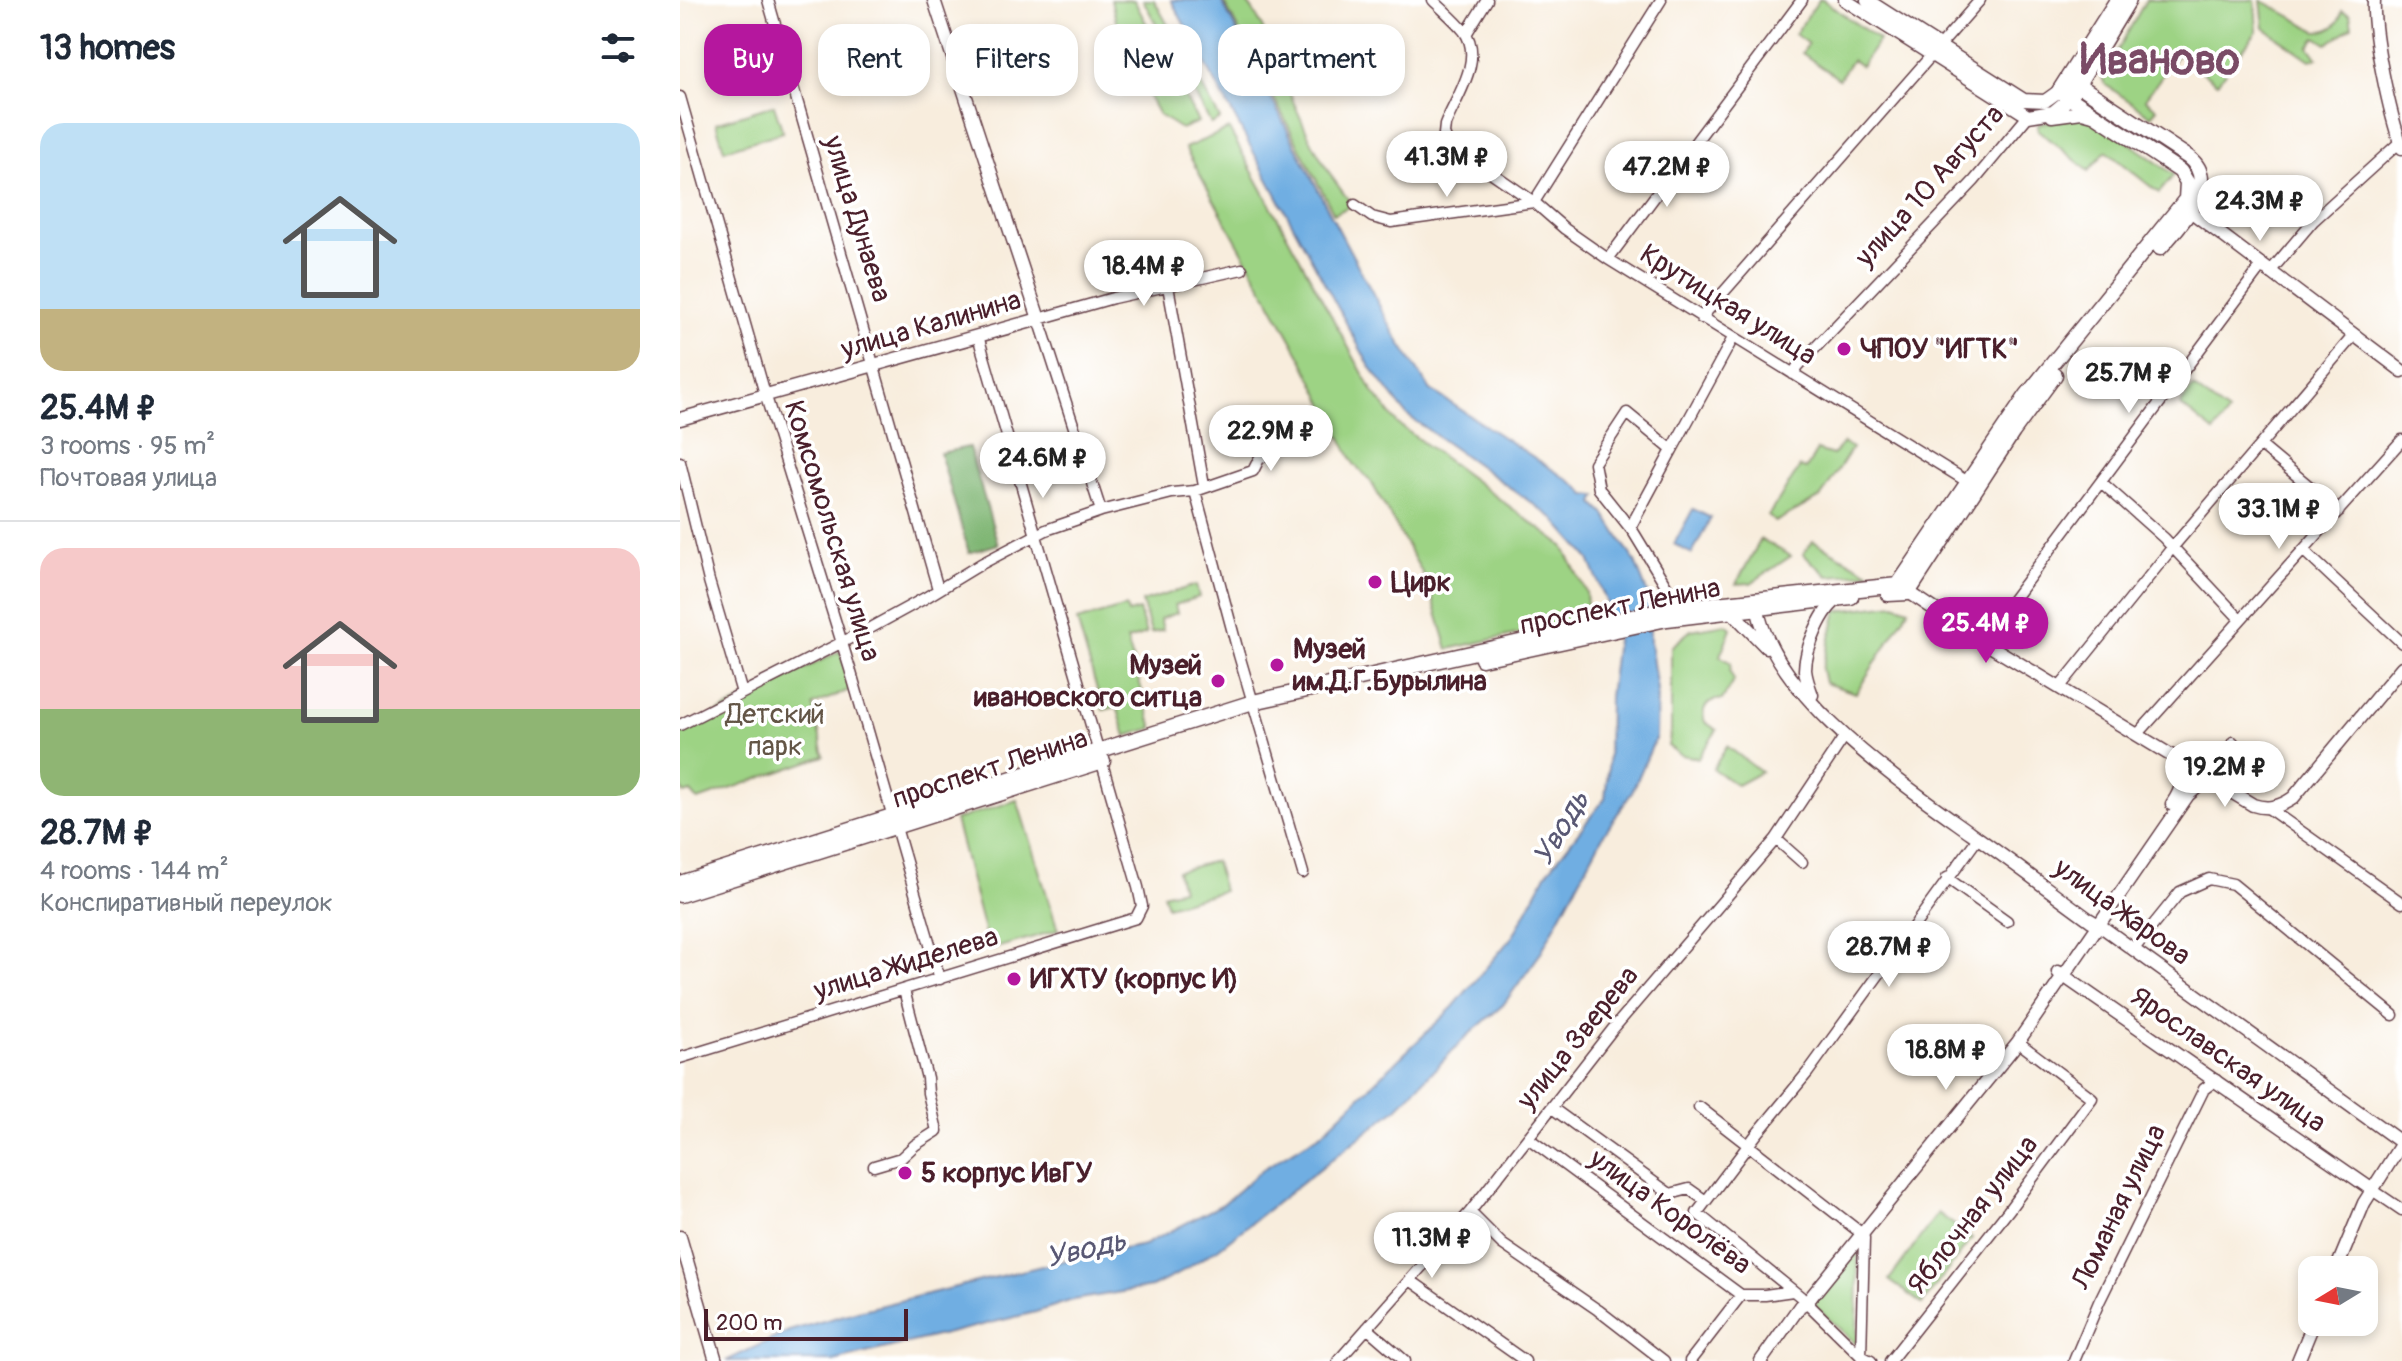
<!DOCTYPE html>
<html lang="en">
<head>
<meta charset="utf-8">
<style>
  body { margin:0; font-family:Pangolin,sans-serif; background:#f2f2f3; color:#1f2937; height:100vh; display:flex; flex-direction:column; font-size:30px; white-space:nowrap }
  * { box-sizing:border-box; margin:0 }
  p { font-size:26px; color:#747a83 }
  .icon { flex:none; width:44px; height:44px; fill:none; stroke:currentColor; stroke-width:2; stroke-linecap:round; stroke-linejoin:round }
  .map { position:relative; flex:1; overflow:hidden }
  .side { display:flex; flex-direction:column; background:#fff; width:680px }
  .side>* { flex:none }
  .guide { position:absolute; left:24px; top:24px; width:760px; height:72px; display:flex; gap:16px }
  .needle { width:52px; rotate:260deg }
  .tools { position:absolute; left:1618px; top:1256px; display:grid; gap:16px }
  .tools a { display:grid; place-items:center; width:80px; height:80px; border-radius:16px; background:#fff; box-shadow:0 4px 12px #0003; font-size:40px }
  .scale { position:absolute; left:24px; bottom:20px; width:204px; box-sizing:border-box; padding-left:8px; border:4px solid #4a1f2b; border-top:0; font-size:22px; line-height:28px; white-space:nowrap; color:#4a1f2b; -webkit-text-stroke:6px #fff; paint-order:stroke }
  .price { position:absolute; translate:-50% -68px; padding:0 18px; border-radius:28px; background:#fff; color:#222; font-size:26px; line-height:52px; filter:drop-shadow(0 2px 4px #0008) }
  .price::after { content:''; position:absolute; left:50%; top:48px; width:24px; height:18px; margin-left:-12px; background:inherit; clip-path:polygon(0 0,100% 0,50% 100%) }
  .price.current { background:#b5179e; color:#fff }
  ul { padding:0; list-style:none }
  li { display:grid; align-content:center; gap:16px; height:424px; padding:0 40px }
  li+li { border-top:2px solid #e0e1e3 }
  li span { display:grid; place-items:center; height:248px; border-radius:24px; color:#555 }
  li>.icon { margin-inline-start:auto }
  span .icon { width:144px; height:144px; fill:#fffc; stroke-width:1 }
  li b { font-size:34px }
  h2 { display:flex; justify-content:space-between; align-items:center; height:96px; padding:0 40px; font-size:34px }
  .pill { padding:0 28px; border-radius:24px; background:#fff; box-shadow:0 4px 12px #0003; font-size:28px; line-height:72px }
  .pill.current { background:#b5179e; color:#fff }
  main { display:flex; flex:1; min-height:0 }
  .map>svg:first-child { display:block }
  .green { fill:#9dd384; stroke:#747958; stroke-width:2 }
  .forest { fill:#7eb572; stroke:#646a4e; stroke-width:2 }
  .water { fill:#6faee2; stroke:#5c6686; stroke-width:2 }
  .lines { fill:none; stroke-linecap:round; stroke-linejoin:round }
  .minor-casing { stroke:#643e46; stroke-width:13 }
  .major-casing { stroke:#643e46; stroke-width:15 }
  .highway-casing { stroke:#643e46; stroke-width:17 }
  .minor { stroke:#fff; stroke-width:10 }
  .major { stroke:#fff; stroke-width:12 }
  .highway { stroke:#fff; stroke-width:14 }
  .poi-dot { fill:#b5179e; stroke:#fff; stroke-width:3 }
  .labels { text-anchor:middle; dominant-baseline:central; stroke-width:7; stroke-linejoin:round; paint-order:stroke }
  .street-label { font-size:28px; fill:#4a1f2b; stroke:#fff }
  .poi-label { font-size:28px; font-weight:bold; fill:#4a1f2b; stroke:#fff; text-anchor:start }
  .park-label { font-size:28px; fill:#635546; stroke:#fff }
  .water-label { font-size:30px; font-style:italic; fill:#595874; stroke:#fff }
  .town-label { font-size:44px; font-weight:bold; fill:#7a4b66; stroke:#fff }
</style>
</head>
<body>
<main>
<section class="side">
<h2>13 homes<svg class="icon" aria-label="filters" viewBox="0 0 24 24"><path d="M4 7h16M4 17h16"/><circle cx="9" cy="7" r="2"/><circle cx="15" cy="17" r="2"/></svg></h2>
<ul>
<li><span style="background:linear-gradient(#bfe0f5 75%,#c2b280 0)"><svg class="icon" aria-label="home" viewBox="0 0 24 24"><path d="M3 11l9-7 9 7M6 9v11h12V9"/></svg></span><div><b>25.4M ₽</b><p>3 rooms · 95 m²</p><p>Почтовая улица</p></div></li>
<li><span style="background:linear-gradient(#f6c9c9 65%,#8fb573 0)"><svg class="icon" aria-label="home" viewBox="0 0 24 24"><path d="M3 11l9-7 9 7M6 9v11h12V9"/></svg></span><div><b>28.7M ₽</b><p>4 rooms · 144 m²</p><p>Конспиративный переулок</p></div></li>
</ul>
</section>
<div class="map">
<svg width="1722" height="1361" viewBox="0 0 1722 1361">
  <rect width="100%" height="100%" fill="#fff"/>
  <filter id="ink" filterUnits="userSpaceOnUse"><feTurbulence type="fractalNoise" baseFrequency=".0125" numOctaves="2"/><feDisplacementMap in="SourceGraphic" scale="16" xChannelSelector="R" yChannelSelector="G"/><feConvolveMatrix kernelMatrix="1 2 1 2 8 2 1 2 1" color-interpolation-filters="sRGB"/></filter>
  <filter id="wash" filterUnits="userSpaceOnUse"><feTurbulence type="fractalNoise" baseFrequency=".006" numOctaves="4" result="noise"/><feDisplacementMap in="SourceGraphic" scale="32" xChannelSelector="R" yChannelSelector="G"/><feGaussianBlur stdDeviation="1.8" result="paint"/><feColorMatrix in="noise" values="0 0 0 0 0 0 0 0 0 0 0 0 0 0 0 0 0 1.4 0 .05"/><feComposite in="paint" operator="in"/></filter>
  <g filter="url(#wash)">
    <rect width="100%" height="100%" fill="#f8eddd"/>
    <path class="green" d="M 431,0 L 454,0 L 518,122 L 501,129 L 479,115 L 443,50 Z
      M 463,0 L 474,0 L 540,119 L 531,124 Z
      M 543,0 C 550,0 561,0 567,3 C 581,18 589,45 597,64 C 618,112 638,165 673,205 L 654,214 Z
      M 1139,0 L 1143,0 L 1199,40 L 1181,66 L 1172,60 L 1159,79 L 1122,53 L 1128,44 L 1115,34 Z
      M 1466,0 L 1575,0 L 1577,31 L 1537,83 L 1498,54 L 1465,99 L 1477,109 L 1471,116 L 1426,85 L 1422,78 Z
      M 1581,0 L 1637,31 C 1651,31 1659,26 1662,11 L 1670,15 L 1672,27 L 1647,44 L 1636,37 L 1629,47 L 1638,58 L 1630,60 L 1584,28 Z
      M 94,105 L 103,132 L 44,150 L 36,123 Z
      M 1402,115 L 1415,118 L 1494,175 L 1479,193 L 1426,151 L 1409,171 L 1358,130 L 1358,124 Z
      M 549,129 L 693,392 L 718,424 L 883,546 L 906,592 L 908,619 L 768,649 L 748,583 L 690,480 L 674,464 L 622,359 L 505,148 Z
      M 1513,387 L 1548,413 L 1534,432 L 1500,405 Z
      M 1163,443 L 1172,448 L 1141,497 L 1095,522 L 1088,516 L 1120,467 L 1126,469 L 1137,450 L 1153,455 Z
      M 1081,539 L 1111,556 L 1071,583 L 1056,584 Z
      M 1133,541 L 1191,573 L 1148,576 L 1123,554 Z
      M 516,585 L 519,597 L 495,605 L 497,613 L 480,619 L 483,630 L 471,633 L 462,602 Z
      M 1215,604 L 1229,609 L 1176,693 L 1145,683 L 1142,669 L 1157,611 Z
      M 446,607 L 448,613 L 459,610 L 466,634 L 447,640 L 473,728 L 446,736 L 437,707 L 423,710 L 397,621 Z
      M 1046,624 L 1051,628 L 1040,656 L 1051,663 L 1050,672 L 1054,680 L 1042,700 C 1028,698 1020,709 1025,722 L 1037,730 L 1018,758 L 1001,755 L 988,746 L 991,731 L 991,647 L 1011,630 Z
      M 160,651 L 172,689 L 133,705 L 144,756 L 18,800 L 11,792 L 4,794 L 0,785 L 0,732 Z
      M 1047,746 L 1081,772 L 1057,785 L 1033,769 Z
      M 337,800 L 378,930 L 309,950 L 275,820 Z
      M 535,861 L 543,891 L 487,906 L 483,894 L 502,889 L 497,871 Z
      M 1258,1213 L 1292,1238 L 1242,1304 L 1209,1280 Z
      M 1178,1247 L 1177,1345 L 1136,1307 L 1134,1295 Z"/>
    <path class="forest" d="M 289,447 L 318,544 L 289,553 L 260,453 Z"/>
    <path class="water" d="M 491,0 L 541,0 L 653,219 L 715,335 L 746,383 L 751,390 L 899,487 L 906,495 L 917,496 L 914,503 L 924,513 L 955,562 L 969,597 L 970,642 L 977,690 L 976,737 L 952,792 L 924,834 L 860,954 L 823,1005 L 786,1037 L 717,1108 L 539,1248 L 496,1275 L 472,1287 L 393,1300 L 356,1312 L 153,1361 L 46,1361 L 109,1331 L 178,1311 L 382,1261 L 464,1245 L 543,1204 L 583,1169 L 642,1133 L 773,1007 L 833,936 L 866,874 L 925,798 L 928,771 L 929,697 L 936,640 L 928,606 L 909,559 L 873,518 L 727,415 L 689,365 Z
      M 1013,509 L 1031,518 L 1012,554 L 994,544 Z"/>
  </g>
  <g filter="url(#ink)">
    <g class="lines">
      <defs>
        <path id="minor" d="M 88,0 L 258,589
          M 753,0 C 763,10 775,20 784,31 C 805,59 775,99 765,125 L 764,134 L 767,142 L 854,202 L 885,229 L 928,259 L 1288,482
          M 786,34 L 807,0
          M 0,97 L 83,387 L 170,669 L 260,979
          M 854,202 L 981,0
          M 675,205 L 692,217 L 711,222 L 854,202
          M 928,259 L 1122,0
          M 1589,273 L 1633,221 L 1720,142
          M 488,286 L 524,486
          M 1021,318 L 1300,0
          M 1113,374 L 1118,366 L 1294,181 L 1348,116
          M 1580,445 L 1659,511
          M 992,450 L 1053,338
          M 0,462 L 29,581 L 62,693
          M 1421,482 L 1484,538 L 1560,619
          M 515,491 L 559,655 L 623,873
          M 421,511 L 359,319 L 433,298 L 562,269
          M 950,528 L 992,450 L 947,413 L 914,463 L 919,489 L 954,533 L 993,597 L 996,607
          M 1623,550 L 1722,643
          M 1302,641 L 1581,267
          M 1379,688 L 1492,548 L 1674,335
          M 0,725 L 192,627 L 245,598 L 301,564 L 366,530 L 421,511 L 492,493 L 515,491 L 573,471 L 579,459 L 641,425
          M 1457,735 L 1722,440
          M 1536,783 L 1555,750 L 1553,742
          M 1588,808 L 1722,903
          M 1096,839 L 1122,862
          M 1267,878 L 1327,921
          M 1453,950 L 1500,892 L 1529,879 L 1553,884 L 1713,1015
          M 0,1058 L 456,918 L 462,906 L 458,887 L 298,336
          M 1019,1107 L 1181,1233 L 1184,1238 L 1181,1357
          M 872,1108 L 990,1194 L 1009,1189 L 1026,1201
          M 848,1138 L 1061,1295 L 1085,1295 L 1113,1291
          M 194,1166 L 221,1158 L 235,1145 L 257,1131 L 248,1093 L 247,1078 L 224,990
          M 1691,1189 L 1722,1210
          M 790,1212 L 822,1244 L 918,1310 L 984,1361
          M 730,1280 L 845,1361
          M 687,1328 L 725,1361
          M 658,1361 L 790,1212 L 932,1030 L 1096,839 L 1164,737
          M 1010,1361 L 1061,1295
          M 1191,1361 L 1181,1356 L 1121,1297 L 1017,1213 L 1076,1135 L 1128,1072 L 1298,838
          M 1210,1361 L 1328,1211 L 1412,1098 L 1338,1042
          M 1394,1361 L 1419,1302 L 1524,1089 L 1536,1080"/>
        <path id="major" d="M 1165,0 L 1348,116 L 1373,112 L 1390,98
          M 1187,0 L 1344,100 L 1365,101 L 1379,91
          M 1694,0 C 1692,34 1710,115 1722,148
          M 1372,116 L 1402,112 L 1413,115
          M 1505,207 L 1722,371
          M 0,419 L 359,319 L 254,0
          M 1221,587 L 1302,641 L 1573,805 C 1588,810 1600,807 1613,798 L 1722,667
          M 1076,599 C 1086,692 1220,782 1291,833 C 1331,861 1370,891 1410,920 L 1425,929 L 1722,1143 L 1684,1203 L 1656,1270
          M 1052,612 L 1086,647
          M 1132,695 C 1129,687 1126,679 1125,670 C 1125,650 1142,607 1160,598
          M 1492,804 C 1503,788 1507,773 1493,757
          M 1378,972 L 1691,1189
          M 0,1237 L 36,1361
          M 1081,1361 L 1120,1306 L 1127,1302 L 1338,1042 L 1508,795 L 1520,785 L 1536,783
          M 1618,1361 L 1634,1322"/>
        <path id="highway" d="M 1388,78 L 1508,157 C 1543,183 1498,227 1480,248
          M 1394,91 L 1449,0
          M 1208,594 L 1228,593 L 1333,432 L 1375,375
          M 802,659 L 987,619 L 1171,597
          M 0,883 L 573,702 L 987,609 L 1218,585 L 1347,395 L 1506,199 L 1507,182 L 1500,171 L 1379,91 L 1437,0
          M 0,895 L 423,761"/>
      </defs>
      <use href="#minor" class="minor-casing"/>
      <use href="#major" class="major-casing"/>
      <use href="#highway" class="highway-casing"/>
      <use href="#minor" class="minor"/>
      <use href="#major" class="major"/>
      <use href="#highway" class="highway"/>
    </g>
  </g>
  <g class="poi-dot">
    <circle cx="1164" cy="349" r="8"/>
    <circle cx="695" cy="582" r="8"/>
    <circle cx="597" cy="665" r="8"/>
    <circle cx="538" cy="681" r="8"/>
    <circle cx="334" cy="979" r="8"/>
    <circle cx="225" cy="1173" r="8"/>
  </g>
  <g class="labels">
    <g class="street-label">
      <text transform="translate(1250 186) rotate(-48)">улица 10 Августа</text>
      <text transform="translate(177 219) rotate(73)">улица Дунаева</text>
      <text transform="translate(1048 305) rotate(32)">Крутицкая улица</text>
      <text transform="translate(251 325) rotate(-16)">улица Калинина</text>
      <text transform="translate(152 531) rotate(73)">Комсомольская улица</text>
      <text transform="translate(940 607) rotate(-11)">проспект Ленина</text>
      <text transform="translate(310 769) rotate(-18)">проспект Ленина</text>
      <text transform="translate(1442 912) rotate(36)">улица Жарова</text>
      <text transform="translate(226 964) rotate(-17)">улица Жиделева</text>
      <text transform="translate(898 1038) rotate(-51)">улица Зверева</text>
      <text transform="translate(1548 1060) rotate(35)">Ярославская улица</text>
      <text transform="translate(1439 1207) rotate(-64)">Ломаная улица</text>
      <text transform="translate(990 1212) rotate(36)">улица Королёва</text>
      <text transform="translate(1293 1215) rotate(-52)">Яблочная улица</text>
    </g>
    <g class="poi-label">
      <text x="1180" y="349">ЧПОУ "ИГТК"</text>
      <text x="711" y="582">Цирк</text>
      <text x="613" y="649">Музей<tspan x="613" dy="32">им.Д.Г.Бурылина</tspan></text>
      <text x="522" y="665" text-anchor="end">Музей<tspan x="522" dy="32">ивановского ситца</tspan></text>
      <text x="350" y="979">ИГХТУ (корпус И)</text>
      <text x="241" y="1173">5 корпус ИвГУ</text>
    </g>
    <g class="park-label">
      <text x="95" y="714">Детский<tspan x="95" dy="32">парк</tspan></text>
    </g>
    <g class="water-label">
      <text transform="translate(881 828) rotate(-59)">Уводь</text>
      <text transform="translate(406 1249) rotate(-13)">Уводь</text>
    </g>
    <g class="town-label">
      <text x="1480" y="60">Иваново</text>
    </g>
  </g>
</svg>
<div class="tools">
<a><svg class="needle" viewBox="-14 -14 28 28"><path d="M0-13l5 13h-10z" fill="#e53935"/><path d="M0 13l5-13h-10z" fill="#747a83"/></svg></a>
</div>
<div class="scale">200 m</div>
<b class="price" style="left:767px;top:199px">41.3M ₽</b>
<b class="price" style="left:987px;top:209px">47.2M ₽</b>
<b class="price" style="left:1580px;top:243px">24.3M ₽</b>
<b class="price" style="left:464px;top:308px">18.4M ₽</b>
<b class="price" style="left:1449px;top:415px">25.7M ₽</b>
<b class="price" style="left:591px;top:473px">22.9M ₽</b>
<b class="price" style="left:363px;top:500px">24.6M ₽</b>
<b class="price" style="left:1599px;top:551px">33.1M ₽</b>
<b class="price current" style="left:1306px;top:665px">25.4M ₽</b>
<b class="price" style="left:1545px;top:809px">19.2M ₽</b>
<b class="price" style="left:1209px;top:989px">28.7M ₽</b>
<b class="price" style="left:1266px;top:1092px">18.8M ₽</b>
<b class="price" style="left:752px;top:1280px">11.3M ₽</b>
<div class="guide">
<a class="pill current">Buy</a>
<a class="pill">Rent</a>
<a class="pill">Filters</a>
<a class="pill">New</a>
<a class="pill">Apartment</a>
</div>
</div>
</main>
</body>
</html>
